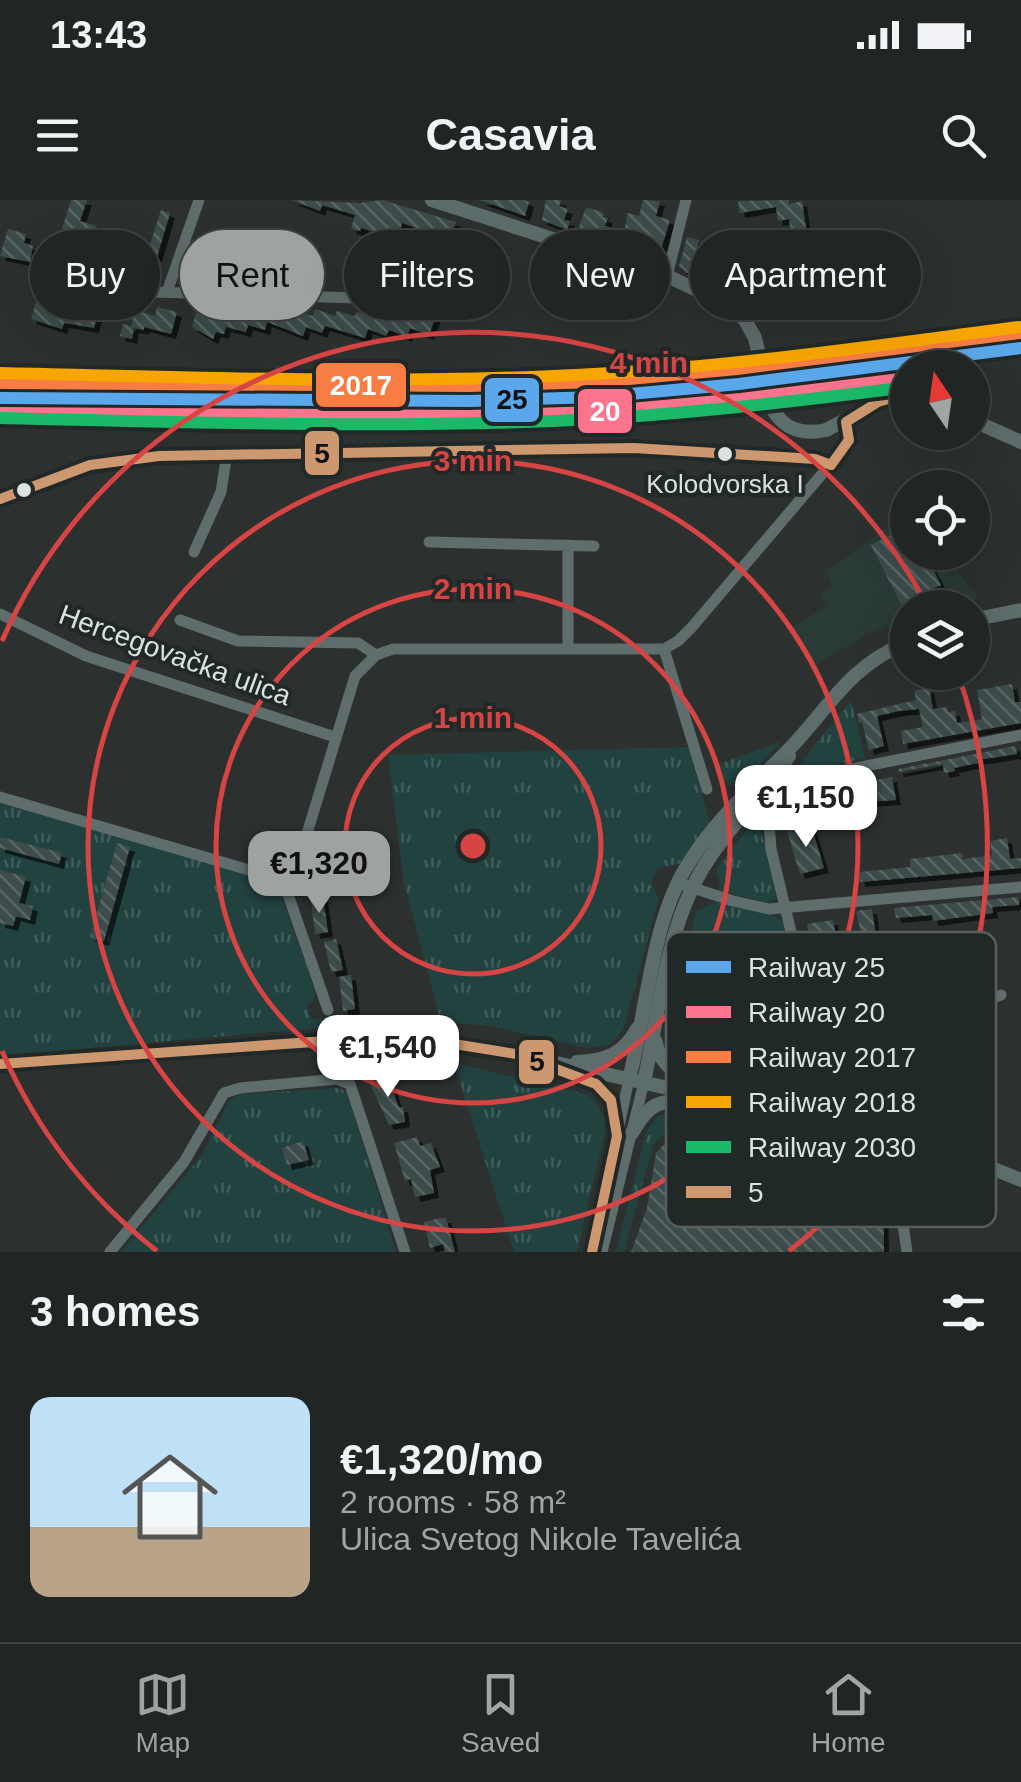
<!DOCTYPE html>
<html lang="en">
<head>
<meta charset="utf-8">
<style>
  body { margin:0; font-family:Arial,sans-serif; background:#2d3131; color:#f1f3f6; height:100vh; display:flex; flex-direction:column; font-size:38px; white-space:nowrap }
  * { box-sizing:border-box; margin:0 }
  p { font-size:32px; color:#a2a5a6 }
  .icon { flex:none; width:55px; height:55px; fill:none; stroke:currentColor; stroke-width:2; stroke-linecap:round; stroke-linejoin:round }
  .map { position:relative; height:1052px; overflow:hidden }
  .drawer { display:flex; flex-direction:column; background:#212524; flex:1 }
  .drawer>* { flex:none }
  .hud { position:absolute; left:30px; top:30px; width:962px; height:90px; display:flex; gap:20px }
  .needle { width:65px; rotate:347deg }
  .fabs { position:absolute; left:890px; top:150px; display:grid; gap:20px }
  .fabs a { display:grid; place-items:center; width:100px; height:100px; border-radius:50%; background:#212524; box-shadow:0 10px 40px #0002,0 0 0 2px #3e4241; font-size:50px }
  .price { position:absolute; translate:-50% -85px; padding:0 22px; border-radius:20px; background:#fff; color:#222; font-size:32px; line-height:65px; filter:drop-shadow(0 2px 5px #0008) }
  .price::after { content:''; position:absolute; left:50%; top:60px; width:30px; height:22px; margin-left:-15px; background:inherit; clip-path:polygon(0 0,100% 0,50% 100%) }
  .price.active { background:#9ea3a2; color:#111 }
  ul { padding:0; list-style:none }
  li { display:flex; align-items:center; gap:30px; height:250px; padding:0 30px }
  li span { display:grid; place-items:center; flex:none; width:280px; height:200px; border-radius:20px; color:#555 }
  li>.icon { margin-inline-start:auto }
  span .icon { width:120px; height:120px; fill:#fffc; stroke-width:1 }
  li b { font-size:42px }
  h2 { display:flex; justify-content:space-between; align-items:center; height:120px; padding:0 30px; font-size:42px }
  .tag { padding:0 35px; border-radius:45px; background:#212524; box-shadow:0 10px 40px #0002,0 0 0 2px #3e4241; font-size:35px; line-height:90px }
  .tag.active { background:#9ea3a2; color:#111 }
  .status { display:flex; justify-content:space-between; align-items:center; height:70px; padding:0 50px; background:#212524; direction:ltr }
  .status svg { height:28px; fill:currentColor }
  header { display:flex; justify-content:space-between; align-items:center; height:130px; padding:0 30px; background:#212524; font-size:45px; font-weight:600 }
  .menu { display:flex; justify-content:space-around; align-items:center; height:140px; border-top:2px solid #3e4241; background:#212524; font-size:28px; color:#a2a5a6 }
  .menu a { display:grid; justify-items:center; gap:5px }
  .menu .active { color:#9ea3a2 }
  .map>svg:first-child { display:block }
  .built { fill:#2a3a37 }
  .grass { fill:url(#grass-tufts) }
  .park { fill:#21423f }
  .building { fill:url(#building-back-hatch); filter:url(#shadow) }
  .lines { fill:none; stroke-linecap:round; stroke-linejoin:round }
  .minor { stroke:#5f6d6c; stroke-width:11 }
  .major { stroke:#5d6d6c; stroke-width:14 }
  .rail { stroke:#636c6c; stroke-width:4; stroke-dasharray:20 10; stroke-linecap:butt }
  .bus-1-casing { stroke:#202927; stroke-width:18 }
  .bus-1 { stroke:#cd976f; stroke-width:10 }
  .rail-1-casing { stroke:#202927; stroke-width:20 }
  .rail-2-casing { stroke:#202927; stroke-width:20 }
  .rail-3-casing { stroke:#202927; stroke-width:20 }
  .rail-4-casing { stroke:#202927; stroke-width:20 }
  .rail-5-casing { stroke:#202927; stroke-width:20 }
  .rail-1 { stroke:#5aa8eb; stroke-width:12 }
  .rail-2 { stroke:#fc738d; stroke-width:12 }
  .rail-3 { stroke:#f77d43; stroke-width:12 }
  .rail-4 { stroke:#f7a600; stroke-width:12 }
  .rail-5 { stroke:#1ab867; stroke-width:12 }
  .ring { fill:none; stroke:#d74444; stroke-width:5 }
  .bus-dot { fill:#dbe1e0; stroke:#202927; stroke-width:4 }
  .labels { text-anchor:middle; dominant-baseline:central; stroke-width:8; stroke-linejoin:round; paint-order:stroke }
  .bus-label { font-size:26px; fill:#dbe1e0; stroke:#202927 }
  .street-label { font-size:28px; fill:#dbe1e0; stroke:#202927 }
  .key { fill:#202927; stroke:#58605e; stroke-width:2.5 }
  .key-label { font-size:28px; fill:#dbe1e0 }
  .centre { fill:#d74444; stroke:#202927; stroke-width:5 }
  .ring-label { font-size:30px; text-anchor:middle; font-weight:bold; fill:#d74444; stroke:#202927; stroke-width:8; stroke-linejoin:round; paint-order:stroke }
  .line-badge { stroke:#202927; stroke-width:4 }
  .badge-label { font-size:28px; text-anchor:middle; font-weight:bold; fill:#fff }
  .pale-badge-label { font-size:28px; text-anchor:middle; font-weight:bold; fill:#111 }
</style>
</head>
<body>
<div class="status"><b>13:43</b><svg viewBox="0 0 49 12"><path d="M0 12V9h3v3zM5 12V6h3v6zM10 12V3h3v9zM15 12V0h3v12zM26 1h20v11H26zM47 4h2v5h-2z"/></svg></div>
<header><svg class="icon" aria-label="menu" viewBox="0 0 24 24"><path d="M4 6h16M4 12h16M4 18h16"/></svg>Casavia<svg class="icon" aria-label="search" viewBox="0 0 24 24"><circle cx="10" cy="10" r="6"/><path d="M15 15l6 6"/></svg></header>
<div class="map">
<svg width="1021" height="1052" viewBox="0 0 1021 1052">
  <defs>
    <pattern id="grass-tufts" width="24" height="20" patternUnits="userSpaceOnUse" patternTransform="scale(2.5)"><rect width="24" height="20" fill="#21423f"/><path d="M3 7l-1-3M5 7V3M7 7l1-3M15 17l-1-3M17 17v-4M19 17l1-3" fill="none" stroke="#415d5a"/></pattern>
    <pattern id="building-back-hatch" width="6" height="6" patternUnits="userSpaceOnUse" patternTransform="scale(2.5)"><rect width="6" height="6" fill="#3d4c4b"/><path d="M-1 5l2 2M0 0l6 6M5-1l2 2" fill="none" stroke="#586665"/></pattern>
    <filter id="shadow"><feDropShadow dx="5" dy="5" stdDeviation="0" flood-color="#0009"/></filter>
  </defs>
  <rect width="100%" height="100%" fill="#2c3130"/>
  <path class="built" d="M 907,313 L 908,352 L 944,353 L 978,398 L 942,407 L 908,408 L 907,418 L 865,436 L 813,466 L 786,430 L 826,407 L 820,394 L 833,387 L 825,372 Z"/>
  <path class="grass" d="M 851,500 L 865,558 L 805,574 L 764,619 L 761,632 L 778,685 L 778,697 L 769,703 L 718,690 L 720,684 L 716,673 L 719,665 Z
    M 782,541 L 738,588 L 728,584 L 714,566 Z
    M 690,547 L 710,623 L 682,663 L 657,668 L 651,683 L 659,698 L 623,830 L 609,845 L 588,848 L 492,826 L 441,822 L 404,683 L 388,555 Z
    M 833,575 L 840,617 L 774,634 C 781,608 806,581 833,575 Z
    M 0,603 L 181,652 L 271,683 L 280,692 L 315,791 L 315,798 L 307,805 L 312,820 L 331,817 L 338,833 L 316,828 L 0,856 Z
    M 715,702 L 770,713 L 786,723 L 794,777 L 816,828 L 845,858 L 965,918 L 971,933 L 801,895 L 763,880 L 688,863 L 675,851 L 667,829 L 696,711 Z
    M 454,863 L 582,893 C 599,900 606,916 605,933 L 577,1052 L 514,1052 Z
    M 339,888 L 347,892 L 396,1052 L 121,1052 L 202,955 L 229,901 L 240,894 Z
    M 680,909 L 948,970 L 996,987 L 990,996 L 912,1009 C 904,999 904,984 896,973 C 873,942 814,949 781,948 L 781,942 L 733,935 L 731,940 L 690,928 L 669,929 L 653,945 L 624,1052 L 616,1052 L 646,932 L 657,917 Z"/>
  <path class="park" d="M 820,84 L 865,89 L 863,113 L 818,109 Z"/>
  <path class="building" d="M 71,0 L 87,0 L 80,21 L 97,26 L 93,38 L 62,29 Z
    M 292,0 L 359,3 L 382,0 L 456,22 L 451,35 L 441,32 L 439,36 L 402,23 L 398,39 L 361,28 L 360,31 L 351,29 L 355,15 L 322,5 L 320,11 Z
    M 480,0 L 524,0 L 529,2 L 525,16 Z
    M 546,0 L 561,0 L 559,6 L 568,9 L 564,20 L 570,21 L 567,30 L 542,20 Z
    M 643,0 L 660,1 L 656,16 L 670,20 L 658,59 L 578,30 L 586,7 L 604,13 L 603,17 L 608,18 L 605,26 L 624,32 L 628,13 L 639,16 Z
    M 789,0 L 789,4 L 802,1 L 809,48 L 793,50 L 789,19 L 778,21 L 776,7 L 740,13 L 738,1 Z
    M 161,10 L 170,13 L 157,57 L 147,54 Z
    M 8,29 L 26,34 L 24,43 L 33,46 L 30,62 L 0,56 Z
    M 730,35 L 735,65 L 687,73 L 679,66 L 687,37 L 699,40 L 696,54 L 722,51 L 720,36 Z
    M 475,36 L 503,50 L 491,91 L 474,85 L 481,64 L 472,61 L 474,54 L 469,53 Z
    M 197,50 L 212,58 L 201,79 L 189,73 L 188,69 Z
    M 59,55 L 77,60 L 78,56 L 98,62 L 99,57 L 120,63 L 122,57 L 136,62 L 131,80 L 89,72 L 87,79 L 72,74 L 74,69 L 56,64 Z
    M 567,57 L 646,85 L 641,99 L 599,84 L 588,118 L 576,114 L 578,108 L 534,95 L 542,69 L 568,77 L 566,85 L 582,91 L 589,74 L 564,66 Z
    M 37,100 L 64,108 L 82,111 L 84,107 L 98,112 L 94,128 L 64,123 L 62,129 L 31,119 Z
    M 157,107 L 177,112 L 171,134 L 144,127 L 144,130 L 134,128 L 132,139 L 120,136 L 123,124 L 131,126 L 135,110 L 155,116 Z
    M 198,107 L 234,118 L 236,111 L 253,116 L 255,110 L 275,115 L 276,111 L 291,115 L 293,110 L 313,116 L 315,109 L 335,116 L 337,111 L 355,116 L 357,112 L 376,118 L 378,114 L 396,122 L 400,113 L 417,119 L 420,110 L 436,116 L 429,135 L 410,128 L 407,137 L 389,130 L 386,136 L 368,129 L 365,138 L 325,126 L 322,133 L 306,127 L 303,136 L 267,122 L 265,130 L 248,125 L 246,132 L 226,127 L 224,134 L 216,132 L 213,139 L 192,127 Z
    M 908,326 L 908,352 L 924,352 L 941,385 L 901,404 L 871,345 Z
    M 1012,484 L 1015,502 L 1021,502 L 1021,523 L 903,544 L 901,531 L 923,527 L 919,509 L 899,511 L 877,516 L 884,546 L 869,550 L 862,522 L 859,523 L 857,514 L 916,500 L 914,491 L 929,488 L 933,509 L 947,507 L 948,512 L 955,511 L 957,523 L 982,519 L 977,490 Z
    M 1015,546 L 1017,554 L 977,560 L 978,563 L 954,568 L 955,571 L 944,573 L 943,564 L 899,572 L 898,569 Z
    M 892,577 L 896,600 L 867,602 L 864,589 L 876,587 L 875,580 Z
    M 811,625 L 824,668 L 800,674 L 787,631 Z
    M 0,637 L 62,653 L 59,664 L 0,648 Z
    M 1007,638 L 1010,659 L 1021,658 L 1021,668 L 860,682 L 859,672 L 910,667 L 910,659 L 962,653 L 963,659 L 992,655 L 990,641 Z
    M 117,643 L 130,647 L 104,741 L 90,737 Z
    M 0,670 L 26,677 L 19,703 L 33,706 L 30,720 L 16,716 L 13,726 L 0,723 Z
    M 323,697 L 328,732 L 315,734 L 311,700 Z
    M 1018,697 L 1019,705 L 992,707 L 993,713 L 933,721 L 932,715 L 896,718 L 894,708 Z
    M 872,709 L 877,744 L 864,747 L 856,711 Z
    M 833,720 L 836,737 L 810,741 L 807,724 Z
    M 336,739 L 343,770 L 331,772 L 324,742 Z
    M 351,775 L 355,809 L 343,811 L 339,777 Z
    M 388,875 L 396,900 L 399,907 L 403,907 L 405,922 L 389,925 L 369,881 Z
    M 417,937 L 420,946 L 431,943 L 440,967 L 430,970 L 434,993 L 415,997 L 411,979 L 405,981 L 394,943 Z
    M 682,939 L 758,958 L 823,960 L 871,972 L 877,976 L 883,988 L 884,1052 L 631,1052 L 647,1008 L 656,953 L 666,942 Z
    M 303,941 L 309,960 L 287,965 L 282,948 Z
    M 440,1018 L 446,1018 L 455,1052 L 445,1052 L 443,1044 L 430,1048 L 424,1022 Z"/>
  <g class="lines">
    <path class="minor" d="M 667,76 L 686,0
      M 50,89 L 428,100
      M 167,92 L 199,0
      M 0,299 L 90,265 L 159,256 L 227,253 L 634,248 L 815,259 L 831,265
      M 429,342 L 594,346
      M 568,345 L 568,449
      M 194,352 L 221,292 L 227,253
      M 0,414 L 86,456 L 335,537
      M 180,420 L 238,441 L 358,443 L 376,455
      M 664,449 L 707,589
      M 0,597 L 283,680
      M 283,680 L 294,674 L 298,663 L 355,476 L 376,455 L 393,449 L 664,449 L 678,441 L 692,427 L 845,247 L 851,234 L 846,222
      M 283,680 L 328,810
      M 678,683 L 733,701 L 769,709 L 1021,687
      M 912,881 C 939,832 944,813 1001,795
      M 980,917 L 936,892 L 856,856 L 817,815 L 803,781 L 771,649 L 769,624 L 785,602 L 811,577 L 1021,535
      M 902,1017 L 907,1052
      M 110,1052 L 184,962 L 224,893 L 240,888 L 337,879 L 350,884 L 405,1052
      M 592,1052 L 629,879
      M 602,1052 L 644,882"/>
    <path class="major" d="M 432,0 L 667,76 L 729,105 L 745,120 L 755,138 L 772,208 C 784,230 802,235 826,230 L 892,196 L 908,193
      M 972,220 L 1021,242
      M 972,420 L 1021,410
      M 655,840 C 663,878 694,879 724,893
      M 577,862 C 605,861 624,854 637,829
      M 0,864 L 355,839 L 429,840 L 516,854 L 927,946 L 964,957 L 1021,980
      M 563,873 C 603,884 615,893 617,936
      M 629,879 C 646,814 651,729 684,671 C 712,622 757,583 795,543 C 836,498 848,469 908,441
      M 644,882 C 659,813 665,735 700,673 C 724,631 762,597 789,556
      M 632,933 C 659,885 672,909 712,902"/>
    <path class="rail" d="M 1002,137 L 1021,132"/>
    <defs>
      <path id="bus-1" d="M 0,299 L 90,265 L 159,256 L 634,248 L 815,259 L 831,265 L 849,240 L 846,222 L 878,202 L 908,193
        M 0,864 L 355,839 L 429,840 L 516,854 L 596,884 L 611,900 L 617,936 L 592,1052"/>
    </defs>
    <use href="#bus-1" class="bus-1-casing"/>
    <use href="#bus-1" class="bus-1"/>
    <defs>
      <path id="rail-1" d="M 0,198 L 469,201 L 597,197 L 739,184 L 1021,148"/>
      <path id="rail-2" d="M 0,213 L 469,216 L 597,212 L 741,199 L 908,178"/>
      <path id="rail-3" d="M 0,183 L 469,186 L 596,182 L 737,169 L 1019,133"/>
      <path id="rail-4" d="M 0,173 C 184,177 369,184 553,176 C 709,170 864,147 1019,127"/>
      <path id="rail-5" d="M 0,218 C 184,222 369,228 553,221 C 672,216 790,202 908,187"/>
    </defs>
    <use href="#rail-1" class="rail-1-casing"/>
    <use href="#rail-2" class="rail-2-casing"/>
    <use href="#rail-3" class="rail-3-casing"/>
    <use href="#rail-4" class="rail-4-casing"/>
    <use href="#rail-5" class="rail-5-casing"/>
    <use href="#rail-1" class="rail-1"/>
    <use href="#rail-2" class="rail-2"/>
    <use href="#rail-3" class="rail-3"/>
    <use href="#rail-4" class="rail-4"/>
    <use href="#rail-5" class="rail-5"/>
  </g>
  <g class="ring">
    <circle cx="473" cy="646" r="128"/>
    <circle cx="473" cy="646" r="257"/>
    <circle cx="473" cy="646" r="385"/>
    <path d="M157 1051A514 514 0 0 1 2 851M2 441A514 514 0 0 1 927 405M958 474A514 514 0 0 1 789 1051"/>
  </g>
  <g class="bus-dot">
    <circle cx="725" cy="254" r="9"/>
    <circle cx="24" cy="290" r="9"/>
  </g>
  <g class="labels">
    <g class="bus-label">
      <text x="725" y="284">Kolodvorska I</text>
    </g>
    <g class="street-label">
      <text transform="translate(175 455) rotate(20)">Hercegovačka ulica</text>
    </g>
  </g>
  <rect x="666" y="732" width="330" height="295" rx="15" class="key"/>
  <rect x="686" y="761" width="45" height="12" fill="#5aa8eb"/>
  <rect x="686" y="806" width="45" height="12" fill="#fc738d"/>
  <rect x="686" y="851" width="45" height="12" fill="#f77d43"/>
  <rect x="686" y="896" width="45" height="12" fill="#f7a600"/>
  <rect x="686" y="941" width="45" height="12" fill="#1ab867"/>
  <rect x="686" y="986" width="45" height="12" fill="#cd976f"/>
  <g class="key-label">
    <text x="748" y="777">Railway 25</text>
    <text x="748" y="822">Railway 20</text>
    <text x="748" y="867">Railway 2017</text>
    <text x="748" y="912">Railway 2018</text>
    <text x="748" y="957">Railway 2030</text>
    <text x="748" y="1002">5</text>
  </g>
  <circle cx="473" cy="646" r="15" class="centre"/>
  <g class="ring-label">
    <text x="649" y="173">4 min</text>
    <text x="473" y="271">3 min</text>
    <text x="473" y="399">2 min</text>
    <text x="473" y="528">1 min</text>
  </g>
  <g class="line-badge">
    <rect x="314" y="161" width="94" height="48" rx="10" fill="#f77d43"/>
    <rect x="483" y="176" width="58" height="48" rx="10" fill="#5aa8eb"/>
    <rect x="576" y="187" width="58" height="48" rx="10" fill="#fc738d"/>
    <rect x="303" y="229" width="38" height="48" rx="10" fill="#cd976f"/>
    <rect x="517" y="838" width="39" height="48" rx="10" fill="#cd976f"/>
  </g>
  <g class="badge-label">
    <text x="361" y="195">2017</text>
    <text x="605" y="221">20</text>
  </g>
  <g class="pale-badge-label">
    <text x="512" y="209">25</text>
    <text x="322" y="263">5</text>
    <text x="537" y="871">5</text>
  </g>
</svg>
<div class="fabs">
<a><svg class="needle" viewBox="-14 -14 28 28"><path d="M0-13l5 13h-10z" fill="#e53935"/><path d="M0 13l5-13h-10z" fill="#a2a5a6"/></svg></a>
<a><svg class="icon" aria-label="locate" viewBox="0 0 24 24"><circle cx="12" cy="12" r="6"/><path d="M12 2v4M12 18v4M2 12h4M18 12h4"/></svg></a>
<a><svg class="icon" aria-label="layers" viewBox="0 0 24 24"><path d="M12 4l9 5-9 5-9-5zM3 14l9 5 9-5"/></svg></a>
</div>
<b class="price" style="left:806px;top:650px">€1,150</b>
<b class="price active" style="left:319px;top:716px">€1,320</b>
<b class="price" style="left:388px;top:900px">€1,540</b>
<div class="hud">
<a class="tag">Buy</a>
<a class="tag active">Rent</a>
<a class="tag">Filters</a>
<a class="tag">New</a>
<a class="tag">Apartment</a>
</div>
</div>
<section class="drawer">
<h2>3 homes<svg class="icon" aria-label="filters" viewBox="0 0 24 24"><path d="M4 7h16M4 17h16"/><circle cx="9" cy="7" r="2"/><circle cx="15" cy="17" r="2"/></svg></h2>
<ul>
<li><span style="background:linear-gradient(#bfe0f5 65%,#b9a48a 0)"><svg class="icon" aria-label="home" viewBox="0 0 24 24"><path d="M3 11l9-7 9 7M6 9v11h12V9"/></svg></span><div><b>€1,320/mo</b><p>2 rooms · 58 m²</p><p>Ulica Svetog Nikole Tavelića</p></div></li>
</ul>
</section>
<nav class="menu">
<a class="active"><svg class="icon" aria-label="map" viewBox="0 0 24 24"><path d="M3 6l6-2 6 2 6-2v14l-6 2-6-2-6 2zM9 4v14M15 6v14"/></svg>Map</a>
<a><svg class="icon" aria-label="saved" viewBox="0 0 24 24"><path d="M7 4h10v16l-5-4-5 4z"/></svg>Saved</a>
<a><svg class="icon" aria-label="home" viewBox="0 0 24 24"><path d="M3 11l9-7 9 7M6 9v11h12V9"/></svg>Home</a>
</nav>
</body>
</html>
